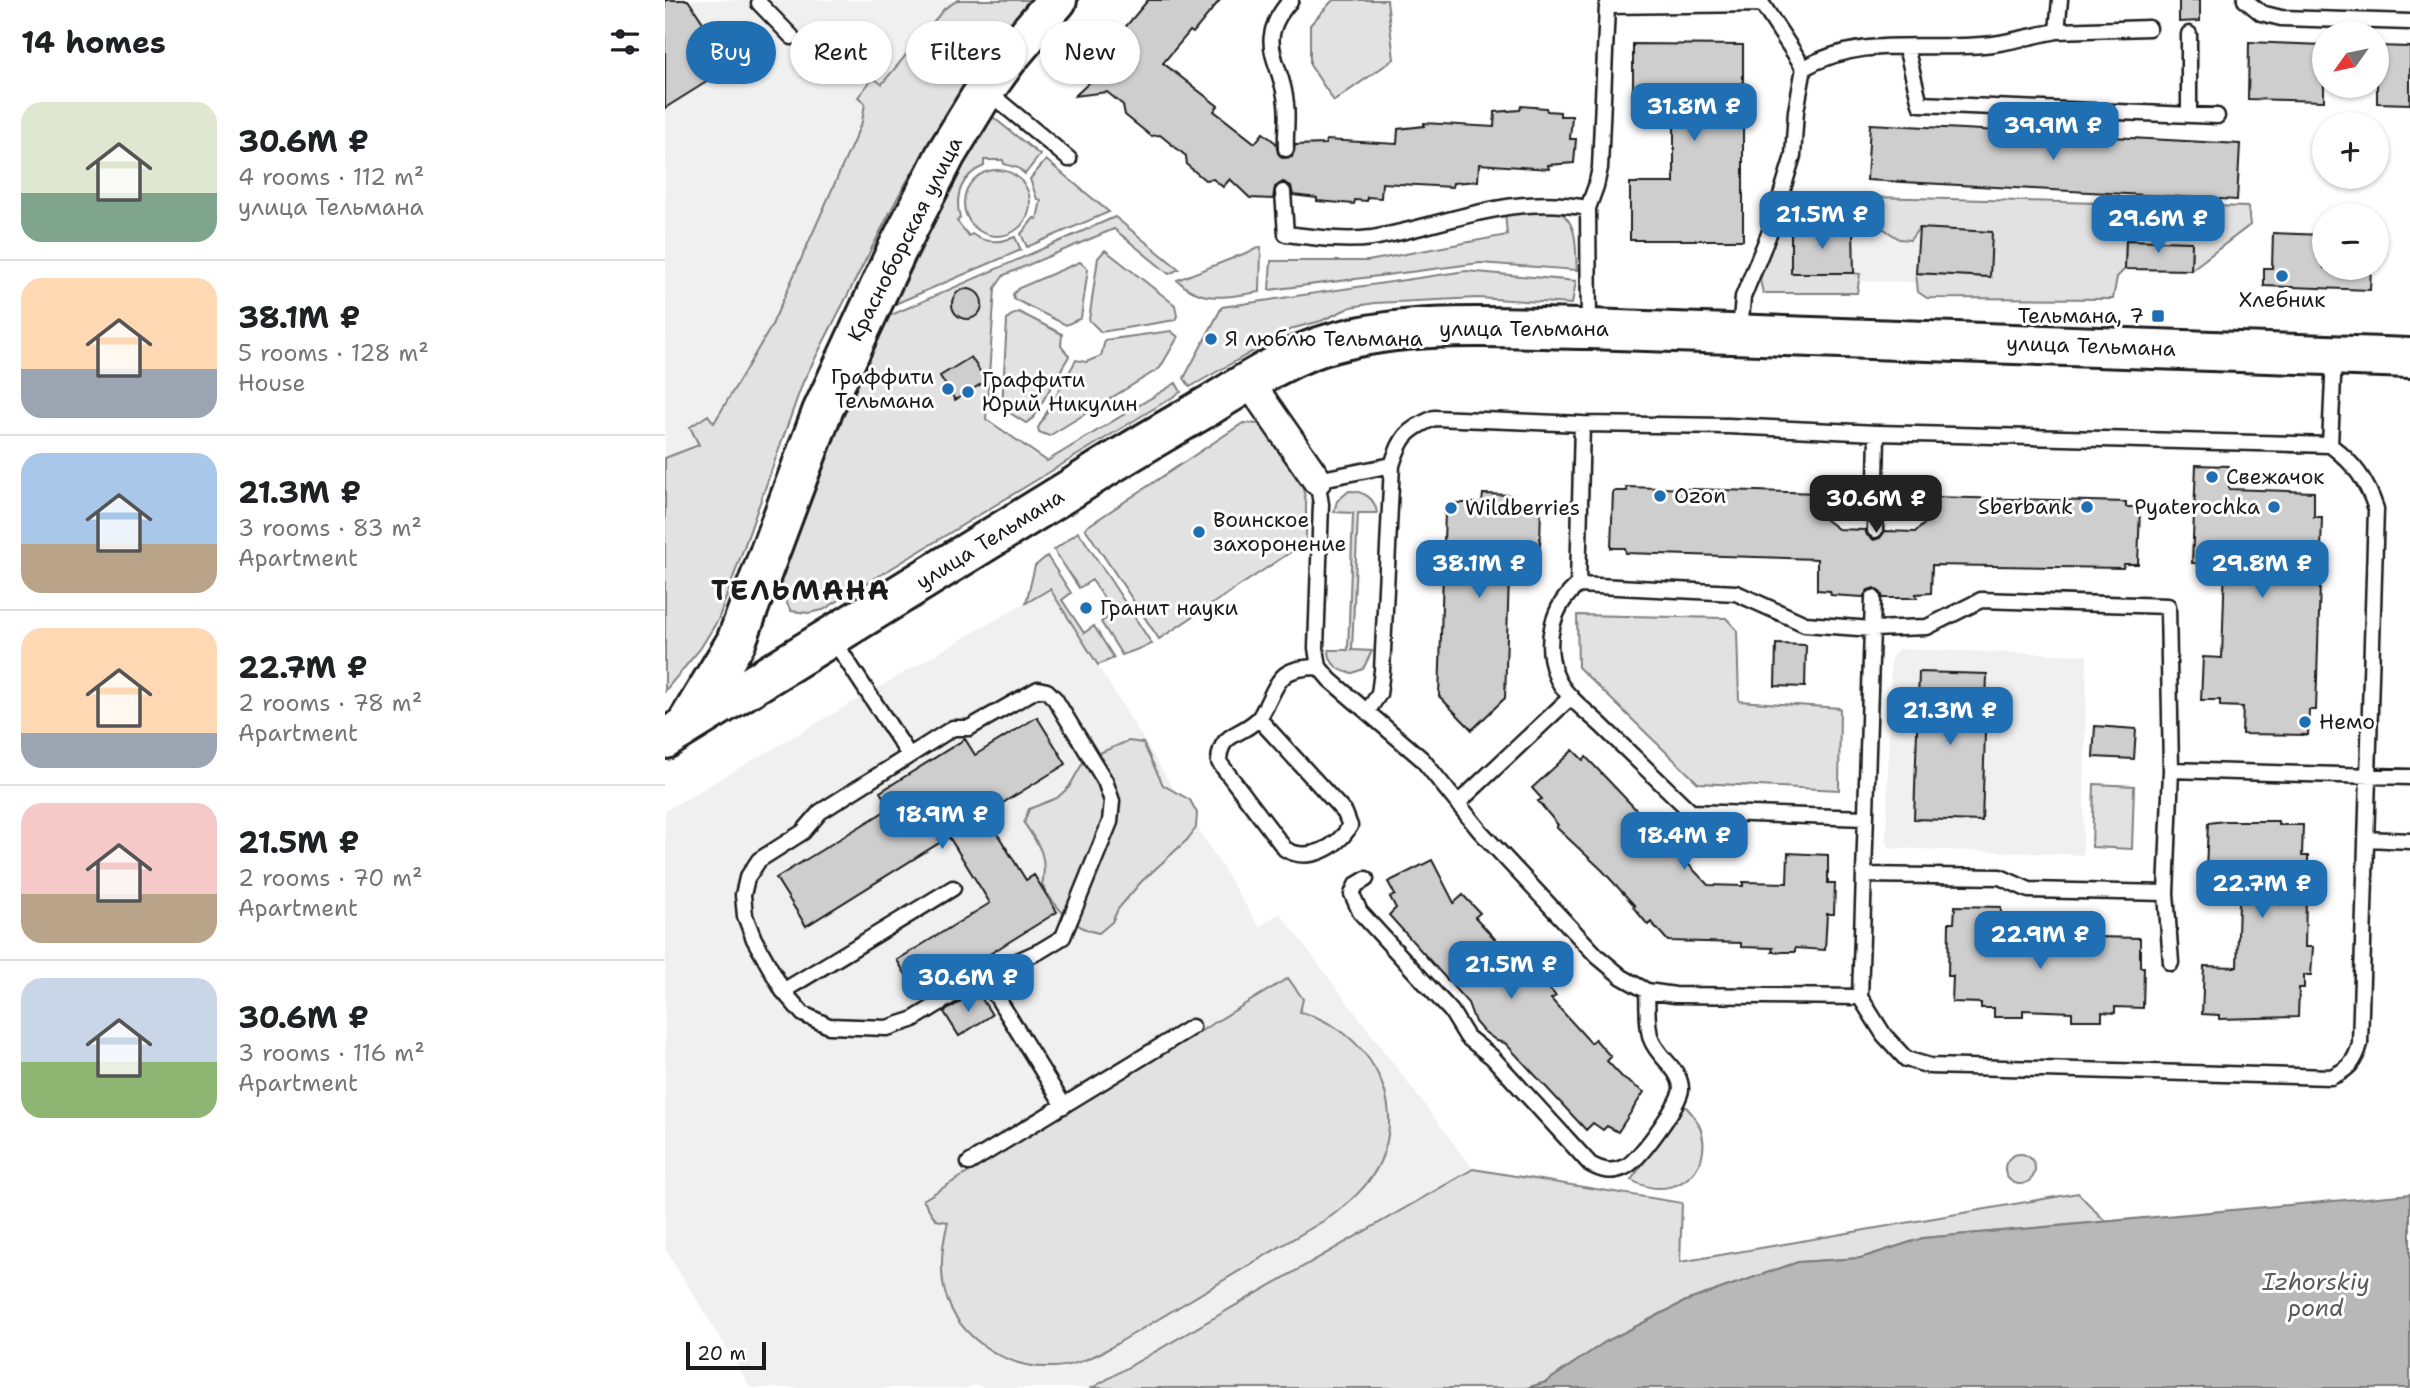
<!DOCTYPE html>
<html lang="en">
<head>
<meta charset="utf-8">
<style>
  body { margin:0; font-family:"Shantell Sans",sans-serif; background:#f6f6f6; color:#202124; height:100vh; display:flex; flex-direction:column; font-size:26px; white-space:nowrap }
  * { box-sizing:border-box; margin:0 }
  p { font-size:23px; color:#757577 }
  .icon { flex:none; width:38px; height:38px; fill:none; stroke:currentColor; stroke-width:2; stroke-linecap:round; stroke-linejoin:round }
  .map { position:relative; flex:1; overflow:hidden }
  .drawer { display:flex; flex-direction:column; background:#fff; width:665px }
  .drawer>* { flex:none }
  .guide { position:absolute; left:21px; top:21px; width:665px; height:63px; display:flex; gap:14px }
  .needle { width:46px; rotate:237deg }
  .buttons { position:absolute; left:1647px; top:21px; display:grid; gap:14px }
  .buttons a { display:grid; place-items:center; width:77px; height:77px; border-radius:50%; background:#fff; box-shadow:0 2px 5px #0004; font-size:35px }
  .scale { position:absolute; left:21px; bottom:18px; width:80px; box-sizing:border-box; padding-left:7px; border:4px solid #1c1c1c; border-top:0; font-size:19px; line-height:24px; white-space:nowrap; color:#1c1c1c; -webkit-text-stroke:5px #fff; paint-order:stroke }
  .price { position:absolute; translate:-50% -60px; padding:0 16px; border-radius:14px; background:#1f6fb2; color:#fff; font-size:23px; line-height:46px; filter:drop-shadow(0 2px 4px #0008) }
  .price::after { content:''; position:absolute; left:50%; top:42px; width:21px; height:16px; margin-left:-10px; background:inherit; clip-path:polygon(0 0,100% 0,50% 100%) }
  .price.active { background:#222; color:#fff }
  ul { padding:0; list-style:none }
  li { display:flex; align-items:center; gap:21px; height:175px; padding:0 21px }
  li+li { border-top:2px solid #e0e0e0 }
  li span { display:grid; place-items:center; flex:none; width:196px; height:140px; border-radius:21px; color:#555 }
  li>.icon { margin-inline-start:auto }
  span .icon { width:84px; height:84px; fill:#fffc; stroke-width:1 }
  li b { font-size:30px }
  h2 { display:flex; justify-content:space-between; align-items:center; height:84px; padding:0 21px; font-size:30px }
  .tag { padding:0 24px; border-radius:32px; background:#fff; box-shadow:0 2px 5px #0004; font-size:24px; line-height:63px }
  .tag.active { background:#1f6fb2; color:#fff }
  main { display:flex; flex:1; min-height:0 }
  .map>svg:first-child { display:block }
  .built { fill:#f0f0f0 }
  .green { fill:#e2e2e2; stroke:#7f7f7f; stroke-width:2 }
  .water { fill:#b8b8b8; stroke:#7a7a7a; stroke-width:2 }
  .building { fill:#cecece; stroke:#1c1c1c; stroke-width:2 }
  .lines { fill:none; stroke-linecap:round; stroke-linejoin:round }
  .lane-casing { stroke:#1c1c1c; stroke-width:19 }
  .street-casing { stroke:#1c1c1c; stroke-width:33 }
  .secondary-casing { stroke:#1c1c1c; stroke-width:44 }
  .lane { stroke:#fff; stroke-width:14 }
  .street { stroke:#fff; stroke-width:28 }
  .secondary { stroke:#fff; stroke-width:38 }
  .poi-dot { fill:#1f6fb2; stroke:#fff; stroke-width:2.5 }
  .labels { text-anchor:middle; dominant-baseline:central; stroke-width:6; stroke-linejoin:round; paint-order:stroke }
  .street-label { font-size:21px; fill:#1c1c1c; stroke:#fff }
  .poi-label { font-size:21px; fill:#1c1c1c; stroke:#fff; text-anchor:start }
  .water-label { font-size:23px; font-style:italic; fill:#5a5a5a; stroke:#fff }
  .district-label { font-size:28px; font-weight:bold; letter-spacing:2px; fill:#1c1c1c; stroke:#fff }
</style>
</head>
<body>
<main>
<section class="drawer">
<h2>14 homes<svg class="icon" aria-label="filters" viewBox="0 0 24 24"><path d="M4 7h16M4 17h16"/><circle cx="9" cy="7" r="2"/><circle cx="15" cy="17" r="2"/></svg></h2>
<ul>
<li><span style="background:linear-gradient(#dfe7d0 65%,#7fa58c 0)"><svg class="icon" aria-label="home" viewBox="0 0 24 24"><path d="M3 11l9-7 9 7M6 9v11h12V9"/></svg></span><div><b>30.6M ₽</b><p>4 rooms · 112 m²</p><p>улица Тельмана</p></div></li>
<li><span style="background:linear-gradient(#ffd9b3 65%,#9aa5b1 0)"><svg class="icon" aria-label="home" viewBox="0 0 24 24"><path d="M3 11l9-7 9 7M6 9v11h12V9"/></svg></span><div><b>38.1M ₽</b><p>5 rooms · 128 m²</p><p>House</p></div></li>
<li><span style="background:linear-gradient(#a9c7e8 65%,#b9a48a 0)"><svg class="icon" aria-label="home" viewBox="0 0 24 24"><path d="M3 11l9-7 9 7M6 9v11h12V9"/></svg></span><div><b>21.3M ₽</b><p>3 rooms · 83 m²</p><p>Apartment</p></div></li>
<li><span style="background:linear-gradient(#ffd9b3 75%,#9aa5b1 0)"><svg class="icon" aria-label="home" viewBox="0 0 24 24"><path d="M3 11l9-7 9 7M6 9v11h12V9"/></svg></span><div><b>22.7M ₽</b><p>2 rooms · 78 m²</p><p>Apartment</p></div></li>
<li><span style="background:linear-gradient(#f6c9c9 65%,#b9a48a 0)"><svg class="icon" aria-label="home" viewBox="0 0 24 24"><path d="M3 11l9-7 9 7M6 9v11h12V9"/></svg></span><div><b>21.5M ₽</b><p>2 rooms · 70 m²</p><p>Apartment</p></div></li>
<li><span style="background:linear-gradient(#c9d6e8 60%,#8fb573 0)"><svg class="icon" aria-label="home" viewBox="0 0 24 24"><path d="M3 11l9-7 9 7M6 9v11h12V9"/></svg></span><div><b>30.6M ₽</b><p>3 rooms · 116 m²</p><p>Apartment</p></div></li>
</ul>
</section>
<div class="map">
<svg width="1745" height="1388" viewBox="0 0 1745 1388">
  <rect width="100%" height="100%" fill="#fff"/>
  <filter id="ink" filterUnits="userSpaceOnUse"><feTurbulence type="fractalNoise" baseFrequency=".0143" numOctaves="2"/><feDisplacementMap in="SourceGraphic" scale="14" xChannelSelector="R" yChannelSelector="G"/><feConvolveMatrix kernelMatrix="1 2 1 2 8 2 1 2 1" color-interpolation-filters="sRGB"/></filter>
  <g filter="url(#ink)">
    <path class="built" d="M 0,0 L 293,0 L 279,9 L 216,84 L 193,96 L 200,103 L 197,122 L 106,327 L 34,445 L 0,458 Z
      M 1119,224 L 1332,227 L 1331,283 L 1118,280 Z
      M 385,588 L 594,927 L 615,913 L 808,1169 L 427,1388 L 321,1388 L 312,1385 L 300,1388 L 86,1388 L 0,1249 L 0,811 Z
      M 1233,649 L 1422,655 L 1418,855 L 1225,848 L 1221,840 L 1226,658 Z"/>
    <path class="green" d="M 293,0 L 372,0 L 279,117 L 234,195 L 138,382 L 53,620 L 35,649 L 0,691 L 0,458 L 34,445 L 25,427 L 43,415 L 49,423 L 106,327 L 197,122 L 200,103 L 193,97 L 208,78 L 217,84 L 279,9 Z
      M 668,0 L 722,0 L 729,59 L 669,101 L 645,65 L 645,25 Z
      M 324,118 L 329,118 L 375,155 L 360,174 L 353,168 L 339,164 L 338,160 L 319,160 L 319,166 C 297,175 289,195 295,218 L 292,221 L 304,236 L 307,234 C 321,244 335,243 350,237 L 356,250 L 230,304 L 302,155 Z
      M 381,160 L 444,212 L 362,247 L 356,234 L 369,218 L 372,219 L 376,200 L 372,199 L 365,179 Z
      M299 203a33 33 0 1 1 66 0a33 33 0 1 1-66 0Z
      M 1170,196 L 1583,207 L 1585,225 L 1526,270 L 1527,242 L 1461,241 L 1460,269 L 1452,277 L 1448,299 L 1262,298 L 1253,292 L 1251,273 L 1325,277 L 1254,228 L 1245,240 L 1234,239 Z
      M 1124,202 L 1164,203 L 1191,222 L 1188,229 L 1126,230 L 1189,273 L 1195,274 L 1192,293 L 1098,293 L 1095,280 Z
      M 895,212 C 914,225 910,249 912,270 L 815,263 L 604,290 L 606,261 L 703,261 L 842,235 L 840,213 Z
      M 450,217 L 514,269 L 504,274 L 449,229 L 339,275 L 330,288 L 321,419 L 382,461 L 511,383 L 516,392 L 158,610 L 143,613 L 126,611 L 118,596 L 116,580 L 177,420 L 224,316 Z
      M 596,247 L 595,292 C 564,296 537,305 512,280 Z
      M 440,250 L 510,305 L 512,316 L 510,320 L 436,332 L 424,320 L 433,258 Z
      M 415,262 L 423,269 L 416,318 L 401,325 L 349,299 L 348,294 L 354,288 Z
      M 801,271 L 911,281 L 907,304 L 813,298 L 710,303 L 686,307 L 656,321 L 629,328 L 525,387 L 519,378 L 557,307 Z
      M 354,312 L 397,334 L 396,346 L 404,356 L 368,418 L 361,423 L 337,408 L 342,320 L 345,316 Z
      M 506,331 L 513,337 L 495,368 L 384,436 L 374,432 L 373,428 L 411,360 L 421,362 L 436,356 L 440,340 Z
      M 578,423 L 596,424 L 637,484 L 641,502 L 641,542 L 494,639 L 420,528 Z
      M 684,491 C 699,491 710,498 712,513 L 693,513 L 687,650 L 707,651 L 698,669 L 688,673 C 674,672 664,664 664,650 L 683,650 L 688,513 L 669,512 L 672,501 Z
      M 413,532 L 418,538 L 487,644 L 457,655 L 436,622 L 449,613 L 427,580 L 414,588 L 389,550 Z
      M 382,556 L 406,593 L 397,600 L 419,633 L 429,626 L 449,658 L 433,665 L 385,589 L 361,603 L 370,566 Z
      M 912,615 L 1061,618 L 1072,630 L 1074,701 L 1175,708 L 1174,790 L 1033,783 L 913,667 Z
      M 463,741 L 478,743 L 498,785 L 525,800 L 532,813 L 531,828 L 522,840 L 476,882 L 453,909 L 447,922 L 434,933 C 410,930 389,906 377,885 C 383,857 375,846 359,823 L 364,809 L 392,798 L 404,787 L 420,759 Z
      M 1429,784 L 1469,786 L 1467,849 L 1427,847 Z
      M 623,978 L 638,999 L 635,1012 C 700,1028 744,1098 715,1162 C 704,1186 685,1202 665,1217 L 443,1349 C 426,1358 407,1367 387,1367 C 342,1369 292,1338 280,1292 C 274,1268 277,1245 283,1222 L 271,1220 L 258,1200 Z
      M 1020,1106 C 1065,1149 1020,1210 966,1180 Z
      M1340 1169a15 15 0 1 1 30 0a15 15 0 1 1-30 0Z
      M 808,1169 L 1017,1203 L 1015,1262 L 1413,1193 L 1441,1222 L 1258,1238 L 1196,1258 L 1133,1262 L 1021,1301 L 940,1342 L 881,1382 L 862,1388 L 427,1388 Z"/>
    <path class="water" d="M 1745,1194 L 1745,1388 L 862,1388 L 881,1382 L 940,1342 L 1021,1301 L 1133,1262 L 1196,1258 L 1258,1238 Z"/>
    <path class="building" d="M 0,0 L 23,0 L 67,66 L 0,108 Z
      M 483,0 L 555,0 L 528,33 L 525,31 L 498,63 L 553,106 L 549,111 L 590,143 L 598,133 L 611,143 L 613,153 L 617,158 L 627,157 L 630,145 L 661,144 L 661,140 L 732,144 L 733,129 L 759,126 L 759,123 L 829,127 L 830,112 L 855,110 L 856,106 L 881,108 L 882,111 L 895,112 L 895,116 L 907,116 L 905,139 L 911,139 L 909,163 L 883,165 L 884,169 L 814,164 L 813,181 L 788,183 L 787,187 L 717,183 L 716,198 L 702,197 L 702,201 L 690,200 L 689,204 L 652,201 L 652,198 L 628,195 L 626,186 L 618,182 L 610,187 L 608,199 L 585,198 L 565,179 L 558,187 L 548,179 L 540,180 L 522,165 L 521,156 L 495,135 L 486,136 L 460,115 L 458,105 L 442,92 L 410,96 L 427,80 L 416,70 L 437,47 L 445,40 L 448,42 Z
      M 1514,0 L 1535,0 L 1535,21 L 1514,22 Z
      M 1584,42 L 1659,45 L 1659,101 L 1583,99 Z
      M 968,44 L 1078,45 L 1078,240 L 965,240 L 965,183 L 1009,183 L 1009,98 L 968,98 Z
      M 1712,46 L 1745,47 L 1745,104 L 1712,103 Z
      M 1205,124 L 1575,144 L 1572,200 L 1202,180 Z
      M 1254,228 L 1327,232 L 1325,277 L 1251,273 Z
      M 1126,229 L 1188,229 L 1189,273 L 1126,273 Z
      M 1608,233 L 1659,235 L 1659,268 L 1706,268 L 1705,290 L 1599,286 L 1599,268 L 1607,268 Z
      M 1461,240 L 1527,242 L 1526,270 L 1460,269 Z
      M287 304a15 15 0 1 1 30 0a15 15 0 1 1-30 0Z
      M 306,357 L 321,381 L 290,400 L 275,376 Z
      M 1531,465 L 1564,466 L 1564,489 L 1649,492 L 1649,517 L 1657,517 L 1651,710 L 1644,710 L 1643,735 L 1577,734 L 1578,707 L 1555,706 L 1555,700 L 1536,700 L 1538,657 L 1557,658 L 1560,564 L 1527,563 Z
      M 961,487 L 1156,493 L 1156,516 L 1173,529 L 1200,530 L 1202,535 L 1209,540 L 1215,538 L 1220,531 L 1250,532 L 1264,520 L 1267,497 L 1461,502 L 1461,507 L 1475,507 L 1473,564 L 1459,564 L 1458,568 L 1267,565 L 1266,593 L 1251,594 L 1252,598 L 1218,598 L 1216,593 L 1209,588 L 1203,590 L 1198,597 L 1166,595 L 1165,591 L 1152,590 L 1152,559 L 961,553 L 960,548 L 946,548 L 948,491 L 962,491 Z
      M 818,494 L 847,495 L 847,504 L 876,505 L 875,546 L 845,546 L 840,698 L 807,730 L 774,696 L 780,512 L 789,503 L 817,503 Z
      M 1111,644 L 1141,645 L 1140,687 L 1110,686 Z
      M 1254,672 L 1322,674 L 1317,821 L 1249,819 Z
      M 372,717 L 401,764 L 320,814 L 361,880 L 369,875 L 392,912 L 299,970 L 302,975 L 269,995 L 266,991 L 255,998 L 232,960 L 325,903 L 284,837 L 141,926 L 111,878 L 225,808 L 215,792 L 300,739 L 310,755 Z
      M 1430,726 L 1471,729 L 1469,759 L 1428,757 Z
      M 908,750 L 918,760 L 921,757 L 1043,885 L 1078,886 L 1078,882 L 1122,883 L 1123,853 L 1163,855 L 1163,883 L 1170,883 L 1169,914 L 1162,914 L 1160,950 L 1130,948 L 1130,952 L 1107,952 L 1108,948 L 1076,947 L 1076,943 L 1003,941 L 986,922 L 983,925 L 968,907 L 970,906 L 937,870 L 891,827 L 893,825 L 873,801 L 877,799 L 867,788 Z
      M 1560,821 L 1613,821 L 1613,825 L 1638,825 L 1637,856 L 1643,856 L 1643,869 L 1650,870 L 1649,897 L 1641,896 L 1640,947 L 1648,947 L 1646,975 L 1639,975 L 1639,988 L 1634,988 L 1633,1017 L 1554,1019 L 1554,1015 L 1537,1014 L 1539,966 L 1572,967 L 1575,871 L 1541,871 L 1543,823 Z
      M 767,860 L 789,903 L 798,895 L 815,913 L 810,917 L 850,961 L 855,956 L 891,996 L 886,999 L 926,1043 L 930,1039 L 946,1057 L 942,1061 L 959,1079 L 979,1092 L 953,1132 L 942,1126 L 938,1130 L 928,1123 L 921,1130 L 840,1043 L 832,1041 L 817,1030 L 810,1022 L 803,1003 L 724,915 L 731,908 L 725,897 L 730,895 L 723,882 Z
      M 1290,906 L 1336,907 L 1335,942 L 1432,944 L 1433,937 L 1475,938 L 1475,967 L 1479,967 L 1478,1008 L 1450,1007 L 1450,1013 L 1437,1012 L 1437,1020 L 1407,1020 L 1407,1012 L 1358,1010 L 1358,1017 L 1329,1017 L 1329,1008 L 1316,1008 L 1316,1003 L 1287,1002 L 1288,976 L 1283,976 L 1284,923 L 1289,923 Z
      M 312,991 L 327,1015 L 294,1036 L 279,1012 Z"/>
    <g class="lines">
      <defs>
        <path id="lane" d="M 1580,0 L 1596,13 L 1616,18 L 1745,22
          M 94,3 L 127,37
          M 1392,31 L 1484,28
          M 1524,34 L 1524,115
          M 1241,47 L 1255,104 L 1552,116
          M 322,91 L 404,159
          M 621,149 C 620,134 623,119 621,104 C 618,61 587,43 626,0
          M 618,192 L 621,234 C 648,237 679,242 707,238 C 784,225 842,193 923,208
          M 924,328 L 923,208 L 931,186 L 935,168 L 942,6 L 1097,4 L 1139,68
          M 1075,331 L 1078,297 L 1104,234 L 1128,156 L 1131,111 L 1139,68 C 1198,34 1264,52 1328,44 C 1349,41 1371,35 1392,31 L 1395,0
          M 1665,445 L 1669,356
          M 727,465 L 652,480 L 656,504 L 651,648 L 654,667 L 665,680 L 757,759 L 815,831 L 932,956 L 957,977 L 982,991 L 1010,995 L 1195,997 L 1219,1035 L 1241,1059 L 1265,1066 L 1666,1077 C 1683,1070 1690,1062 1695,1044 L 1711,509 C 1702,481 1689,463 1665,445 L 1212,433 L 1063,426 L 917,424
          M 1210,530 L 1212,433
          M 913,585 C 887,606 879,641 890,673 C 897,694 921,711 936,725 C 966,754 996,783 1026,812 L 1201,818
          M 167,638 L 244,755
          M 373,689 L 382,691 L 390,699 L 440,781 L 447,801 L 445,822 L 398,937 L 375,951 L 319,976 L 247,1020 L 222,1028 L 164,1026 L 138,1014 L 118,991 L 89,939 L 80,916 L 78,895 L 82,878 L 94,860 L 138,832 L 155,812 L 288,728 L 304,728 Z
          M 702,712 L 714,694 L 717,671 L 727,465 C 736,437 741,430 769,418 L 917,424 L 913,585 L 1071,593 L 1140,624 L 1207,629 L 1262,627 L 1316,600 L 1503,606 L 1506,770 L 1501,893 L 1506,963
          M 594,719 L 680,813 L 685,826 C 672,848 643,863 620,849 L 554,762 C 555,732 574,737 592,720 C 596,717 598,711 601,706 C 616,675 618,668 654,667
          M 1506,770 L 1745,777
          M 793,803 L 906,697
          M 1702,839 L 1745,841
          M 1199,875 L 1335,877 L 1364,890 L 1501,893
          M 701,879 L 691,885 L 687,894 L 695,912 L 786,1011 L 802,1037 L 827,1057 L 925,1164 C 937,1171 947,1173 960,1167 C 973,1162 1015,1104 1016,1089 C 1016,1069 992,1057 986,1039 C 981,1024 983,1006 982,991
          M 319,976 L 399,1106
          M 118,991 L 288,888
          M 1195,997 L 1208,598
          M 304,1163 L 527,1027"/>
        <path id="street" d="M 584,382 L 652,480"/>
        <path id="secondary" d="M 24,720 L 71,642 L 157,412 L 232,250 L 281,154 L 320,90 L 343,58 L 392,0
          M 0,739 C 136,655 273,572 409,487 C 453,458 499,432 545,405 C 583,382 623,355 667,343 C 750,320 839,328 924,329 L 1745,358"/>
      </defs>
      <use href="#lane" class="lane-casing"/>
      <use href="#street" class="street-casing"/>
      <use href="#secondary" class="secondary-casing"/>
      <use href="#lane" class="lane"/>
      <use href="#street" class="street"/>
      <use href="#secondary" class="secondary"/>
    </g>
  </g>
  <g class="poi-dot">
    <circle cx="1617" cy="276" r="7"/>
    <rect x="1486" y="309" width="14" height="14" rx="3.5"/>
    <circle cx="546" cy="339" r="7"/>
    <circle cx="283" cy="389" r="7"/>
    <circle cx="303" cy="392" r="7"/>
    <circle cx="1547" cy="477" r="7"/>
    <circle cx="995" cy="496" r="7"/>
    <circle cx="1422" cy="507" r="7"/>
    <circle cx="1609" cy="507" r="7"/>
    <circle cx="786" cy="508" r="7"/>
    <circle cx="534" cy="532" r="7"/>
    <circle cx="421" cy="608" r="7"/>
    <circle cx="1640" cy="722" r="7"/>
  </g>
  <g class="labels">
    <g class="street-label">
      <text transform="translate(240 239) rotate(-63)">Красноборская улица</text>
      <text x="859" y="329">улица Тельмана</text>
      <text transform="translate(1426 346) rotate(2)">улица Тельмана</text>
      <text transform="translate(325 539) rotate(-32)">улица Тельмана</text>
    </g>
    <g class="poi-label">
      <text x="1617" y="300" text-anchor="middle">Хлебник</text>
      <text x="1479" y="316" text-anchor="end">Тельмана, 7</text>
      <text x="560" y="339">Я люблю Тельмана</text>
      <text x="269" y="377" text-anchor="end">Граффити<tspan x="269" dy="24">Тельмана</tspan></text>
      <text x="317" y="380">Граффити<tspan x="317" dy="24">Юрий Никулин</tspan></text>
      <text x="1561" y="477">Свежачок</text>
      <text x="1009" y="496">Ozon</text>
      <text x="1408" y="507" text-anchor="end">Sberbank</text>
      <text x="1595" y="507" text-anchor="end">Pyaterochka</text>
      <text x="800" y="508">Wildberries</text>
      <text x="548" y="520">Воинское<tspan x="548" dy="24">захоронение</tspan></text>
      <text x="435" y="608">Гранит науки</text>
      <text x="1654" y="722">Немо</text>
    </g>
    <g class="water-label">
      <text x="1651" y="1282">Izhorskiy<tspan x="1651" dy="26">pond</tspan></text>
    </g>
    <g class="district-label">
      <text x="136" y="590">ТЕЛЬМАНА</text>
    </g>
  </g>
</svg>
<div class="buttons">
<a><svg class="needle" viewBox="-14 -14 28 28"><path d="M0-13l5 13h-10z" fill="#e53935"/><path d="M0 13l5-13h-10z" fill="#757577"/></svg></a>
<a>+</a>
<a>−</a>
</div>
<div class="scale">20 m</div>
<b class="price" style="left:1029px;top:143px">31.8M ₽</b>
<b class="price" style="left:1388px;top:162px">39.9M ₽</b>
<b class="price" style="left:1157px;top:251px">21.5M ₽</b>
<b class="price" style="left:1493px;top:255px">29.6M ₽</b>
<b class="price active" style="left:1211px;top:535px">30.6M ₽</b>
<b class="price" style="left:814px;top:600px">38.1M ₽</b>
<b class="price" style="left:1597px;top:600px">29.8M ₽</b>
<b class="price" style="left:1285px;top:747px">21.3M ₽</b>
<b class="price" style="left:277px;top:851px">18.9M ₽</b>
<b class="price" style="left:1019px;top:872px">18.4M ₽</b>
<b class="price" style="left:1597px;top:920px">22.7M ₽</b>
<b class="price" style="left:1375px;top:971px">22.9M ₽</b>
<b class="price" style="left:846px;top:1001px">21.5M ₽</b>
<b class="price" style="left:303px;top:1014px">30.6M ₽</b>
<div class="guide">
<a class="tag active">Buy</a>
<a class="tag">Rent</a>
<a class="tag">Filters</a>
<a class="tag">New</a>
</div>
</div>
</main>
</body>
</html>
